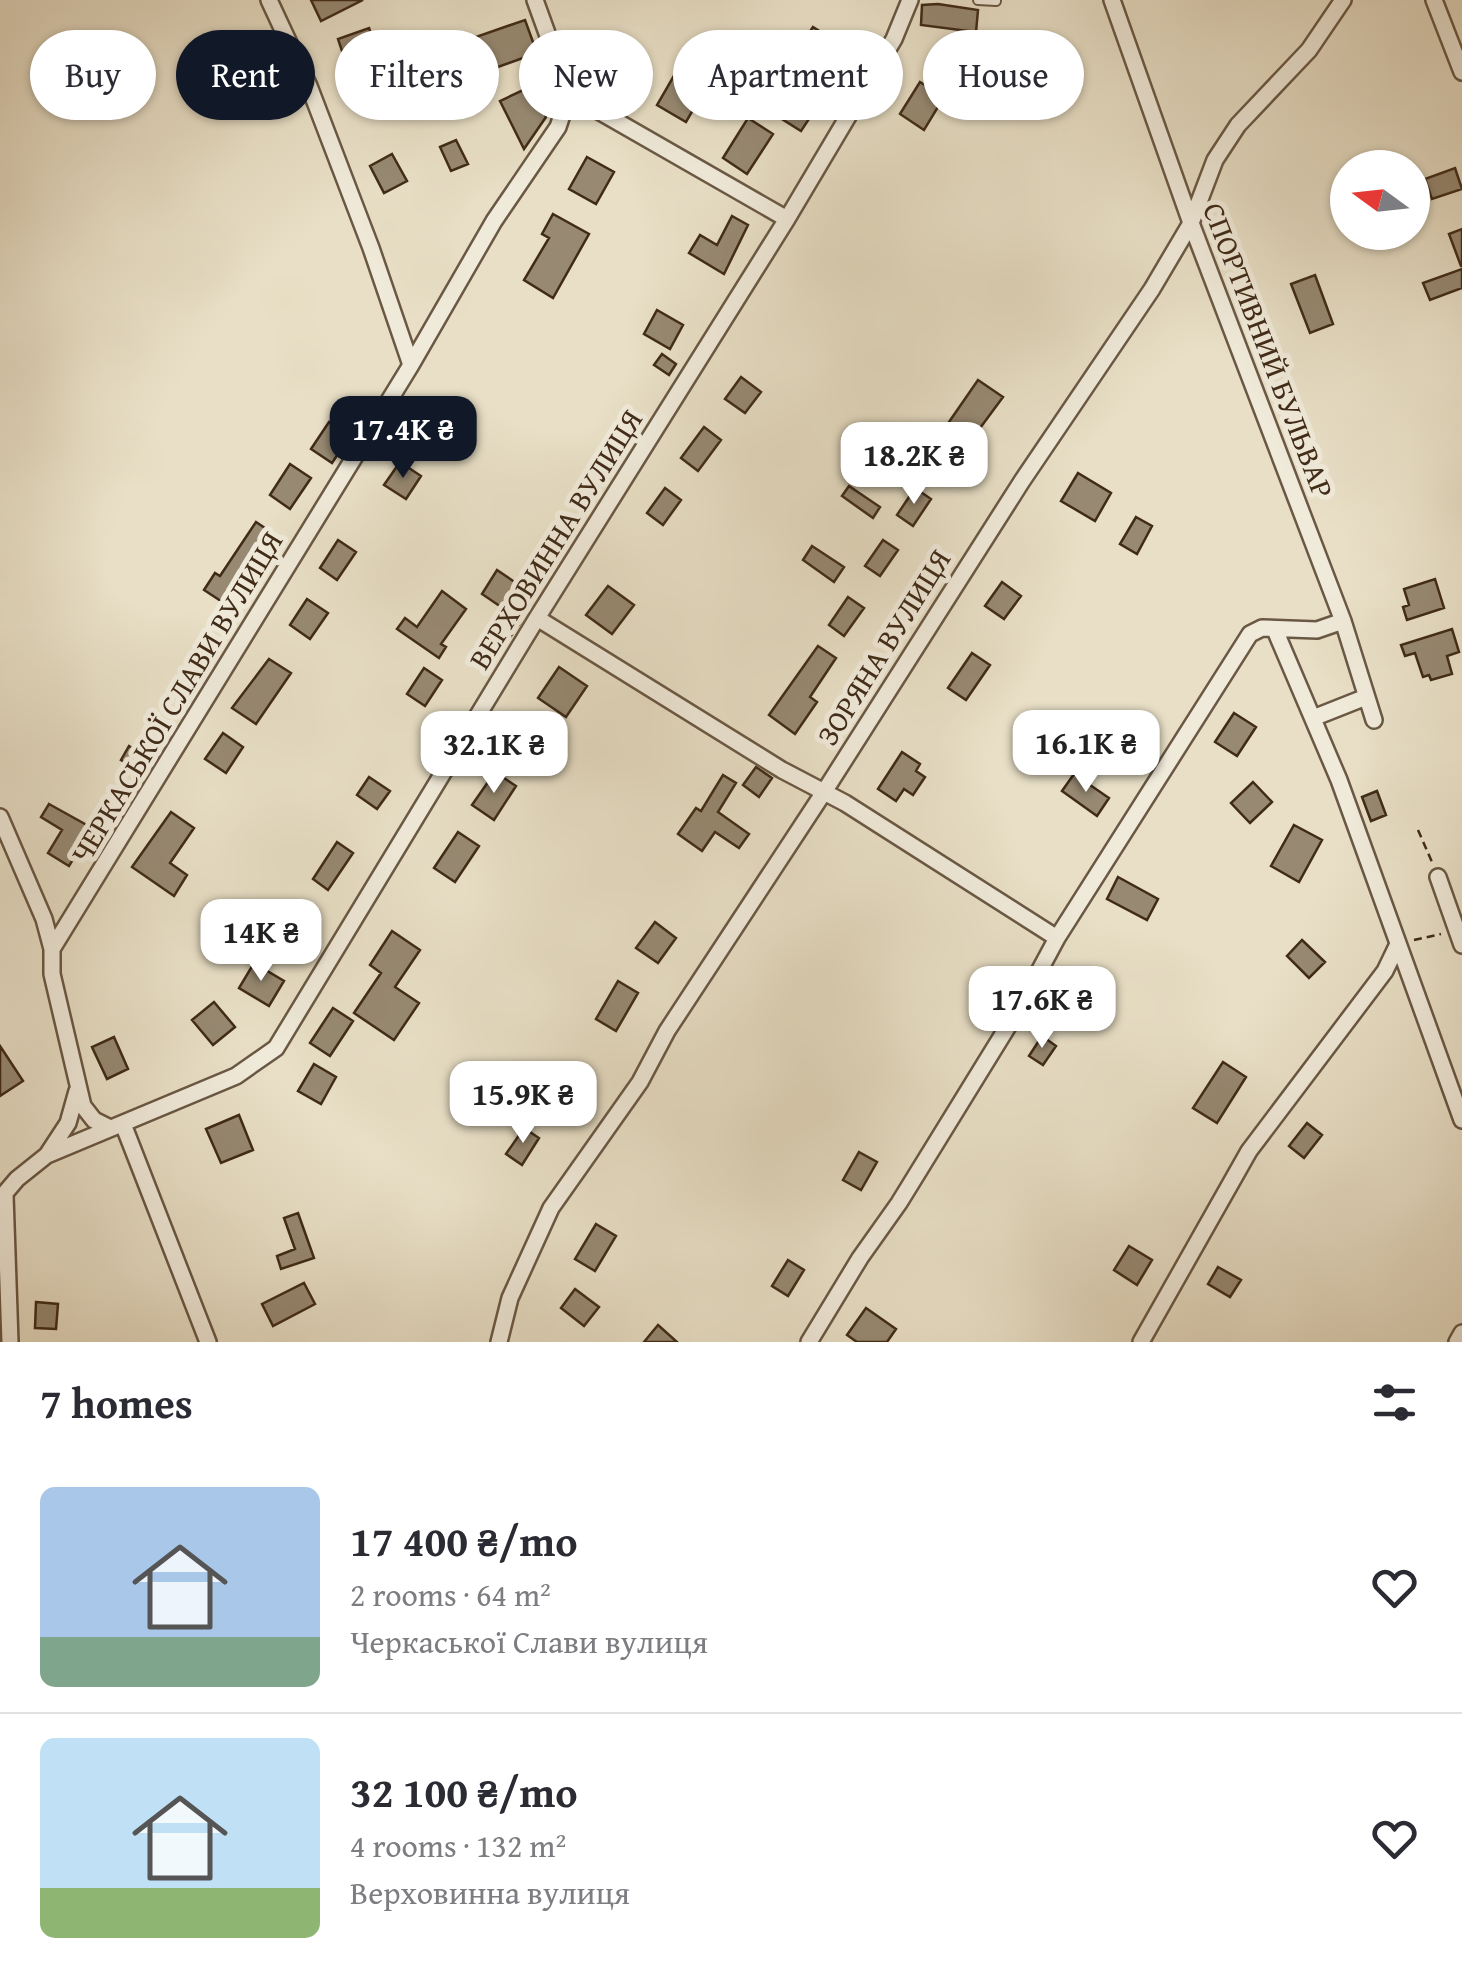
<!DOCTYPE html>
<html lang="en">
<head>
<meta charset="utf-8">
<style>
  body { margin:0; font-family:"Gentium Book Plus",serif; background:#f2f2f3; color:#2b2b33; height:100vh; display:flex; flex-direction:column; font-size:38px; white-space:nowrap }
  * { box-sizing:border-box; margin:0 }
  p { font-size:32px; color:#7c7c81 }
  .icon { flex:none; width:55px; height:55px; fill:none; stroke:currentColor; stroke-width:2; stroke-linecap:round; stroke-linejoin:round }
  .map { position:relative; height:1342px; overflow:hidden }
  .sheet { display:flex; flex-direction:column; background:#fff; flex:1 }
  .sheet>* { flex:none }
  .top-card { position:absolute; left:30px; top:30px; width:1402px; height:90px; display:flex; gap:20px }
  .needle { width:65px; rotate:285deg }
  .controls { position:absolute; left:1330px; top:150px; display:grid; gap:20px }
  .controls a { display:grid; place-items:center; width:100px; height:100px; border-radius:50%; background:#fff; box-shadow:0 2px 8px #0004; font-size:50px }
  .price { position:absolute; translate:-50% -85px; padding:0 22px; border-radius:20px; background:#fff; color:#222; font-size:32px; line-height:65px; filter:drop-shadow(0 2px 5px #0008) }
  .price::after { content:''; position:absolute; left:50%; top:60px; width:30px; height:22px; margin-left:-15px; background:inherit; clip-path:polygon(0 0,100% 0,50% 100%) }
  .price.current { background:#111827; color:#fff }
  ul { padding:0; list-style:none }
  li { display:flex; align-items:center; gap:30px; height:250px; padding:0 40px }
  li+li { border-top:2px solid #e1e1e2 }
  li span { display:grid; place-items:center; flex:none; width:280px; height:200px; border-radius:15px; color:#555 }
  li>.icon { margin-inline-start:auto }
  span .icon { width:120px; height:120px; fill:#fffc; stroke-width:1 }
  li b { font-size:42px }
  h2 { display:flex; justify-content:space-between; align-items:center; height:120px; padding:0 40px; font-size:42px }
  .tag { padding:0 35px; border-radius:45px; background:#fff; box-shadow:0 2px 8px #0004; font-size:35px; line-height:90px }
  .tag.current { background:#111827; color:#fff }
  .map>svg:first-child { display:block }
  .building { fill:#978972; stroke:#402b18; stroke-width:2.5 }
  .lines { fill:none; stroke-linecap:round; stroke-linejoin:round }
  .lane-casing { stroke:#6a5844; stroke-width:12 }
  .street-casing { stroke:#6a5844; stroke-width:20 }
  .path { stroke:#402b18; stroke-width:2.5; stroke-dasharray:8 5; stroke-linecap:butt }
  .lane { stroke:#f0eada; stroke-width:8 }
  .street { stroke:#f0eada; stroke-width:15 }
  .labels { text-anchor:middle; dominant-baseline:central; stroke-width:10; stroke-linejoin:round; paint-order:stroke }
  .street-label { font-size:30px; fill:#402b18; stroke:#f0eada }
</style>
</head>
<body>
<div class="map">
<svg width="1462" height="1342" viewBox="0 0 1462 1342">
  <rect width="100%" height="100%" fill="#e8dfc6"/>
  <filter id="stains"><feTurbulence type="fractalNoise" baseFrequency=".002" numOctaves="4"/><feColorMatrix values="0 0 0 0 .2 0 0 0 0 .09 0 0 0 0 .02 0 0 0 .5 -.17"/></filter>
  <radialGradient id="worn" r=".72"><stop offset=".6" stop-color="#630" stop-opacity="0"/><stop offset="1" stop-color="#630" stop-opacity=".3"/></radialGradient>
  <path class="building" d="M 311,0 L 363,0 L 321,21 Z
    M 938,4 L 978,10 L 976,32 L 921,25 L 922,5 Z
    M 525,20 L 537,53 L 484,72 L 473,38 Z
    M 813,27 L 853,52 L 801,131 L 774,114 L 789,90 L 796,94 L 816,63 L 797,51 Z
    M 369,28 L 385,73 L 354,84 L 350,72 L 368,66 L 361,45 L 342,51 L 338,39 Z
    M 679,67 L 708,84 L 686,122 L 657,105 Z
    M 483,77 L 489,94 L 453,107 L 447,90 Z
    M 920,82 L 944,97 L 924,130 L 900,114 Z
    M 534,85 L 546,117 L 524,149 L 500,101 Z
    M 748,118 L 773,134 L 747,174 L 723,158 Z
    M 456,140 L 468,164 L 451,171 L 440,147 Z
    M 392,154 L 407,181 L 384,193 L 370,166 Z
    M 587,157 L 614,172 L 596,204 L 569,189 Z
    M 1455,168 L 1462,189 L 1432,199 L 1425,179 Z
    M 553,214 L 589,234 L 553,298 L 524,280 L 549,238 L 542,234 Z
    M 732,216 L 748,225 L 724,274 L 689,253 L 700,235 L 717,245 Z
    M 1462,229 L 1462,266 L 1461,266 L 1449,234 Z
    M 1462,269 L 1462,288 L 1430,300 L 1423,283 Z
    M 1315,275 L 1333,324 L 1310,333 L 1291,284 Z
    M 657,310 L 683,325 L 670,349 L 644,334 Z
    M 662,354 L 676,364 L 669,375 L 654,365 Z
    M 741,377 L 761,392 L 745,413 L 725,399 Z
    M 978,380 L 1003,397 L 946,474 L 930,463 L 955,426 L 949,422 Z
    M 329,422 L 350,436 L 332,463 L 311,449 Z
    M 397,426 L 417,439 L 406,455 L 386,442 Z
    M 704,427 L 721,440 L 698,471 L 681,458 Z
    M 884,438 L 912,457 L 904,467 L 876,448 Z
    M 400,462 L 421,476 L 406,499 L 384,485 Z
    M 290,464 L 311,478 L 290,509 L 270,495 Z
    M 1078,473 L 1111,493 L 1095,521 L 1061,501 Z
    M 849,486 L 880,507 L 873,518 L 842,496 Z
    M 665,488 L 681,500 L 663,525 L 647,513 Z
    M 915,488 L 931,499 L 913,526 L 897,515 Z
    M 1136,517 L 1152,526 L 1137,554 L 1120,544 Z
    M 256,522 L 277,536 L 227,605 L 204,590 L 215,573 L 220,576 Z
    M 338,540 L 356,552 L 337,580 L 320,568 Z
    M 883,540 L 898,550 L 880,576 L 865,566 Z
    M 812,546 L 844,567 L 834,582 L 803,560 Z
    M 497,570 L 522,587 L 507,611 L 482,594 Z
    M 1435,579 L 1444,608 L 1407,620 L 1403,607 L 1409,605 L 1404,589 Z
    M 1002,582 L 1021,596 L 1004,619 L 985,606 Z
    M 608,586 L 634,605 L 612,634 L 586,615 Z
    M 442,591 L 466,609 L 441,644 L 446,647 L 439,658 L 397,629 L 405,618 L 417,627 Z
    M 848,597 L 864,608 L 844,636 L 829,625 Z
    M 307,599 L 328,613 L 310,639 L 290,625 Z
    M 508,615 L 520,623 L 508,640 L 496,632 Z
    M 1452,629 L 1459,652 L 1447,656 L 1452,674 L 1431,680 L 1429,675 L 1423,677 L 1415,653 L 1405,656 L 1401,645 Z
    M 818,646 L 836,658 L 810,697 L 817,702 L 795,734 L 769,715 Z
    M 972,653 L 990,665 L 966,700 L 948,688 Z
    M 269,659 L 291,673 L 256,724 L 232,708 Z
    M 559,667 L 587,686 L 566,717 L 538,698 Z
    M 424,668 L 442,680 L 425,706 L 407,694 Z
    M 1234,713 L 1256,727 L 1237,756 L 1215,742 Z
    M 223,733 L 243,747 L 226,773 L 205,759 Z
    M 129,746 L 144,755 L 136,769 L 121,760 Z
    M 902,752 L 920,764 L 916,771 L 925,777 L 913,795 L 904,789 L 896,801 L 878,789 Z
    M 756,767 L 772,778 L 759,797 L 743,785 Z
    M 495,772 L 516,786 L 494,820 L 472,805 Z
    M 1074,774 L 1109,798 L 1097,816 L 1062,791 Z
    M 723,775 L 736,783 L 718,812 L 749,834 L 739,848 L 715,832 L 702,851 L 678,834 L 696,808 L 701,811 Z
    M 369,777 L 390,791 L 377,809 L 357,795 Z
    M 1253,782 L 1272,802 L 1250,823 L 1231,803 Z
    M 1377,791 L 1386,815 L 1371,821 L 1362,797 Z
    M 49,804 L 92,828 L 69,866 L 48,853 L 62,830 L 41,817 Z
    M 171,812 L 194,828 L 170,863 L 187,875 L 174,896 L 132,867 Z
    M 1294,825 L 1322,840 L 1299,882 L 1271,866 Z
    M 458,832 L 479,846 L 455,882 L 434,868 Z
    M 337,842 L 353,853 L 328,890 L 313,879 Z
    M 1118,877 L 1158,899 L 1147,920 L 1107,899 Z
    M 290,915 L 308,927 L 293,948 L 276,937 Z
    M 655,922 L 676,938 L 658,963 L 636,948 Z
    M 392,931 L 420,950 L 395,987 L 419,1003 L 394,1040 L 354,1013 L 381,973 L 370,965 Z
    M 1302,940 L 1325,962 L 1309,978 L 1287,956 Z
    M 254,963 L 284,981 L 269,1006 L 239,988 Z
    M 618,981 L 638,993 L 616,1031 L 596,1019 Z
    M 214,1002 L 235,1027 L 213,1045 L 192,1020 Z
    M 333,1008 L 353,1021 L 330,1056 L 310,1043 Z
    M 1042,1036 L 1056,1046 L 1043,1065 L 1029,1056 Z
    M 114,1037 L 128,1069 L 107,1079 L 92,1047 Z
    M 0,1046 L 23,1081 L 0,1096 Z
    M 1223,1062 L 1246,1077 L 1217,1123 L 1193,1108 Z
    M 314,1064 L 336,1077 L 321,1104 L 298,1091 Z
    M 239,1115 L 253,1150 L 221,1163 L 206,1129 Z
    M 1307,1123 L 1322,1135 L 1304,1158 L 1289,1146 Z
    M 524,1128 L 539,1138 L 522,1165 L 506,1154 Z
    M 859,1152 L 877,1162 L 861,1190 L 843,1180 Z
    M 298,1213 L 314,1258 L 281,1269 L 277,1256 L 295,1249 L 284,1218 Z
    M 596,1224 L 616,1236 L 595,1271 L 575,1259 Z
    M 1129,1246 L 1152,1260 L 1137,1285 L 1114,1270 Z
    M 788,1260 L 804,1270 L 788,1296 L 772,1286 Z
    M 1218,1267 L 1241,1280 L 1230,1297 L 1208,1284 Z
    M 304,1283 L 315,1304 L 273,1326 L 262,1304 Z
    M 575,1289 L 599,1307 L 584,1326 L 561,1308 Z
    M 36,1302 L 58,1304 L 56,1329 L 35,1328 Z
    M 866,1308 L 896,1329 L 887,1342 L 857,1342 L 847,1335 Z
    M 658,1325 L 677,1342 L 644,1342 Z"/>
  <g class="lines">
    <defs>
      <path id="lane" d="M 978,0 L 996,1"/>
      <path id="street" d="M 269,0 L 309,86 L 371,248 L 411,365
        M 1112,0 L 1191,223 L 1343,621 L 1374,720
        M 1434,0 L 1462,72
        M 569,94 L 787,219
        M 537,618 L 782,770 L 845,803 L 1057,938
        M 1275,630 L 1339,780 L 1462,1120
        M 1313,718 L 1366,697
        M 0,817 L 44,919 L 52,949 L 52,974 L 83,1106 L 94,1120 L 110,1128
        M 1438,877 L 1462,945
        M 52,949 L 411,365 L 494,221 L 558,127 L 569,94 L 535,0
        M 123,1124 L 208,1342
        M 47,1155 L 68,1123 L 77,1091
        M 5,1195 L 10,1342
        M 0,1199 L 17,1179 L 47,1155 L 236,1076 L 276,1048 L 537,618 L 787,219 L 894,39 L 910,0
        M 499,1342 L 510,1298 L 551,1208 L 640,1082 L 667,1031 L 824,792 L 1022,481 L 1152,289 L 1191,223 L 1215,160 L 1238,125 L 1309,50 L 1343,0
        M 809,1342 L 860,1258 L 899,1203 L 1021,1005 L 1057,938 L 1250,634 L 1262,628 L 1317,630 L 1343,621
        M 1141,1342 L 1249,1151 L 1385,971 L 1398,944
        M 1457,1342 L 1462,1333"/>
    </defs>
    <use href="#lane" class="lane-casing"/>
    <use href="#street" class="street-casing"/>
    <path class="path" d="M 1418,830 L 1432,862
      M 1414,940 L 1441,934"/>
    <use href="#lane" class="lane"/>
    <use href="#street" class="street"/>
  </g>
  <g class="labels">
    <g class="street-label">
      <text transform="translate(1269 350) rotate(69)">СПОРТИВНИЙ БУЛЬВАР</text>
      <text transform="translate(555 539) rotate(-58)">ВЕРХОВИННА ВУЛИЦЯ</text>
      <text transform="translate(883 647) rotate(-58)">ЗОРЯНА ВУЛИЦЯ</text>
      <text transform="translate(176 697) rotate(-59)">ЧЕРКАСЬКОЇ СЛАВИ ВУЛИЦЯ</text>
    </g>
  </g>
  <rect width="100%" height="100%" filter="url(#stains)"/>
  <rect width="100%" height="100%" fill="url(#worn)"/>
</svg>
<div class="controls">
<a><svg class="needle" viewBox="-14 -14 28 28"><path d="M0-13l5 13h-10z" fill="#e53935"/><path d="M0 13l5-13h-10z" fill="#7c7c81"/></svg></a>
</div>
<b class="price current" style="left:403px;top:481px">17.4K ₴</b>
<b class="price" style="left:914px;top:507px">18.2K ₴</b>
<b class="price" style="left:1086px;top:795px">16.1K ₴</b>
<b class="price" style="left:494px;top:796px">32.1K ₴</b>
<b class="price" style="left:261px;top:984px">14K ₴</b>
<b class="price" style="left:1042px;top:1051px">17.6K ₴</b>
<b class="price" style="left:523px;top:1146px">15.9K ₴</b>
<div class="top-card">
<a class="tag">Buy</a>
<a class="tag current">Rent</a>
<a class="tag">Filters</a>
<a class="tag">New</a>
<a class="tag">Apartment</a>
<a class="tag">House</a>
</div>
</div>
<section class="sheet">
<h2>7 homes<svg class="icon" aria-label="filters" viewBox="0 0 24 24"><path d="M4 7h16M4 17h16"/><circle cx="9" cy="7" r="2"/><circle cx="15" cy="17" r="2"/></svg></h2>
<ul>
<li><span style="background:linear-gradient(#a9c7e8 75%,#7fa58c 0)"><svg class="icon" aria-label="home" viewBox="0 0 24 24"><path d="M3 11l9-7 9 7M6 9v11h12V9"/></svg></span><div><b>17 400 ₴/mo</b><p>2 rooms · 64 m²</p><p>Черкаської Слави вулиця</p></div><svg class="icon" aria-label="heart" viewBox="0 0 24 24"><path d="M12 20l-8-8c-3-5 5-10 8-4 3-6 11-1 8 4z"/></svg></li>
<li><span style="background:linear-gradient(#bfe0f5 75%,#8fb573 0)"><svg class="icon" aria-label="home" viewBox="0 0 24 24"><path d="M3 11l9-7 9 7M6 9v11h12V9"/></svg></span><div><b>32 100 ₴/mo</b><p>4 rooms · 132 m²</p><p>Верховинна вулиця</p></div><svg class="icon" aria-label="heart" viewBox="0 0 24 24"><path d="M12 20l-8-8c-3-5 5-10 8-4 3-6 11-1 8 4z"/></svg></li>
</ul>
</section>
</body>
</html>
